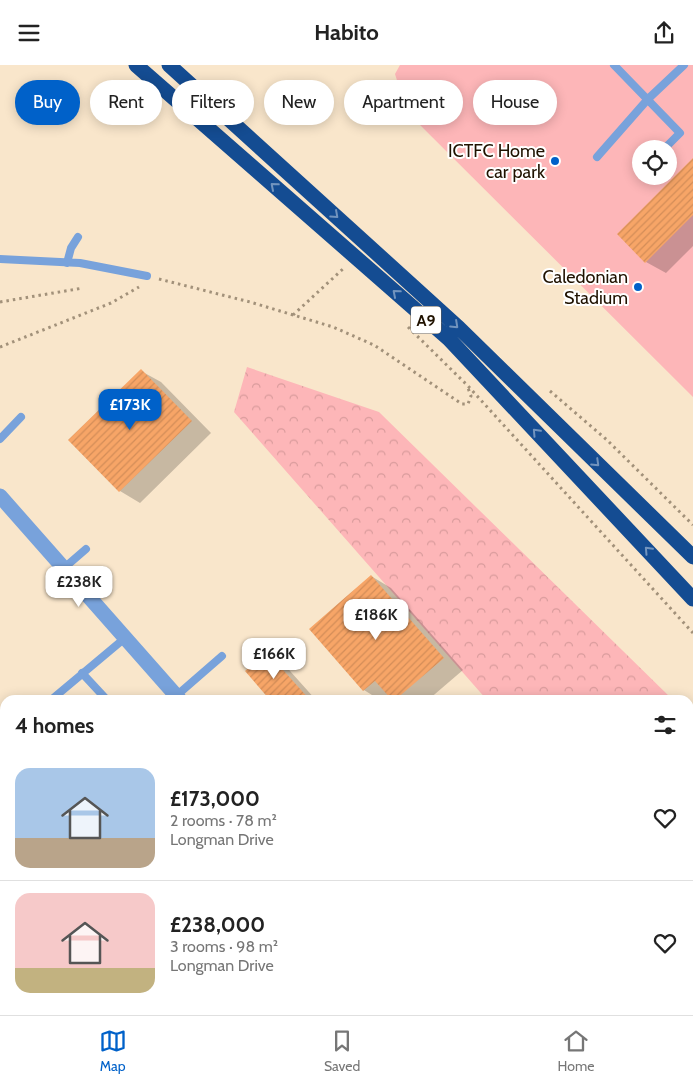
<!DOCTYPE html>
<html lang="en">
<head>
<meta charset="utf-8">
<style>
  body { margin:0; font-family:Cabin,sans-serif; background:#f2f2f2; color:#222; height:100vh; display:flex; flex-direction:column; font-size:19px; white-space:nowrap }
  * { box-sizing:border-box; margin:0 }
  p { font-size:16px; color:#767676 }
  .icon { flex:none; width:28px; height:28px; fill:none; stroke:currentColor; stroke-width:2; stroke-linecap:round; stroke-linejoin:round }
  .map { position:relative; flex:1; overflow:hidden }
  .sheet { position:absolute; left:0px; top:630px; width:694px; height:320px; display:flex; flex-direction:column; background:#fff; border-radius:15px 15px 0 0; box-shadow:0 2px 12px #0003 }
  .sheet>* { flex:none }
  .banner { position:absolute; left:15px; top:15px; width:664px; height:45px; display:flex; gap:10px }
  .controls { position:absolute; left:632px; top:75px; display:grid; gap:10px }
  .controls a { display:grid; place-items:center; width:45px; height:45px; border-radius:50%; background:#fff; box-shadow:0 2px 12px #0003; font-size:25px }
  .price { position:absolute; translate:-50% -42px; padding:0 11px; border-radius:10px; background:#fff; color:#222; font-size:16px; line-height:32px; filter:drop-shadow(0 1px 2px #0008) }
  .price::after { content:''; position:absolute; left:50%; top:30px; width:15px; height:11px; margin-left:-8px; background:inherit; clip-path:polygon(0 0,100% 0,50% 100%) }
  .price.on { background:#0061c9; color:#fff }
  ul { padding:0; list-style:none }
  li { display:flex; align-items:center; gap:15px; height:125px; padding:0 15px }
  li+li { border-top:1px solid #e0e0e0 }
  li span { display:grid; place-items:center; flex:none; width:140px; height:100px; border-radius:15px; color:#555 }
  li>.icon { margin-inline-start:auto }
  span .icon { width:60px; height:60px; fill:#fffc; stroke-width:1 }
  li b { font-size:21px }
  h2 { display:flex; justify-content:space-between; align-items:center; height:60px; padding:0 15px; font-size:21px }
  .chip { padding:0 18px; border-radius:22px; background:#fff; box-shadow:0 2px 12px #0003; font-size:18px; line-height:45px }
  .chip.on { background:#0061c9; color:#fff }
  header { display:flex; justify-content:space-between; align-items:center; height:65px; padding:0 15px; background:#fff; font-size:22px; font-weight:700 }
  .menu { display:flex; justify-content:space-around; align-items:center; height:70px; border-top:1px solid #e0e0e0; background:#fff; font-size:14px; color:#767676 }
  .menu a { display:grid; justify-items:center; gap:2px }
  .menu .on { color:#0061c9 }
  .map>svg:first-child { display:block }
  .forest { fill:url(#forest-crowns) }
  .pitch { fill:#fdb6b8; fill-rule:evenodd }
  .shadow { fill:#0003 }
  .building { fill:url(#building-hatch) }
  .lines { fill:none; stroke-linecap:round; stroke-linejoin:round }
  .path { stroke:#a2917a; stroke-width:3; stroke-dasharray:2.5 4; stroke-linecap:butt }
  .lane { stroke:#78a2db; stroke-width:8 }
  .street { stroke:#78a2db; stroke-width:15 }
  .highway { stroke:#144c92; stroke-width:15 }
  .oneway { stroke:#7294be }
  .poi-dot { fill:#0061c9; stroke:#fff; stroke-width:2 }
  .labels { text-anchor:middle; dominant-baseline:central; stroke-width:4; stroke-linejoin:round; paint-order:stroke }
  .shield { fill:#fff; stroke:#63594c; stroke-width:1 }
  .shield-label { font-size:16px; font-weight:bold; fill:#201200 }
  .poi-label { font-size:18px; fill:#201200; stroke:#fff; text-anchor:end }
</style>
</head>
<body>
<header><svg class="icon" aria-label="menu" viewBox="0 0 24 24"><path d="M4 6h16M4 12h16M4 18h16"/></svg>Habito<svg class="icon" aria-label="share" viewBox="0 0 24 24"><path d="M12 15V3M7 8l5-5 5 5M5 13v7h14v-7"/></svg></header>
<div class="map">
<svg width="693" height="950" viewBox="0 0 693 950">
  <defs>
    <pattern id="forest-crowns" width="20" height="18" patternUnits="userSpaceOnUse" patternTransform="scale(1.25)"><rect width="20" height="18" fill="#fdb6b8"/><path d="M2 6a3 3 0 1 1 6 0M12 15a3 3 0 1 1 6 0" fill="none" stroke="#d99b9c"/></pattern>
    <pattern id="building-hatch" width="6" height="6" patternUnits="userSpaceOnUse" patternTransform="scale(1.25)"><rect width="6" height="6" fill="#f7a567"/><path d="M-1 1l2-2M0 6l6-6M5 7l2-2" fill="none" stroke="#d38d58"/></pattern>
  </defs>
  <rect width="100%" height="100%" fill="#f9e6cb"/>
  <path class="forest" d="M 247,302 L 379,347 L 673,635 L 487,635 L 234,347 Z
    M 689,651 L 693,655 L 693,869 L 689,864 Z"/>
  <path class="pitch" d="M 400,0 L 693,0 L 693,332 L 407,47 L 395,9 ZM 641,84 L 669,84 L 669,111 L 641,111 Z"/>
  <path class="shadow" d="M 693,95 L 693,181 L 666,208 L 646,197 L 618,169 Z
    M 141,306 L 161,317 L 211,368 L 140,438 L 120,426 L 70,375 Z
    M 371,511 L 391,523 L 463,605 L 428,635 L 394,635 L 390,631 L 386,635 L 380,635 L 364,625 L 310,564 Z
    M 267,589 L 282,597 L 316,635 L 272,635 Z
    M 689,866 L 693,871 L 693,950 L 590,950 L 586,945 L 689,945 Z"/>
  <path class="building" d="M 693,93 L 693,150 L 645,198 L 617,169 Z
    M 141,304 L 192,356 L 119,427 L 68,375 Z
    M 371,510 L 444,593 L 395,635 L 392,635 L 375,616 L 363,626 L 309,564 Z
    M 267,587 L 310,635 L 270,635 L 245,606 Z
    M 689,876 L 693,881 L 693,950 L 588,950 L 584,945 L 689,945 Z"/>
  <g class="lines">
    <path class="path" d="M 159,214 L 250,237 L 333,262 L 374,280 L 462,339 L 468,339 L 471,331 L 468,323
      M 0,237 L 83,223
      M 293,250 L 344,203
      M 408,262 L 468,321 L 693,568
      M 0,282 L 111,238 L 139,222
      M 550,326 L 607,375 L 693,460"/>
    <path class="lane" d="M 614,0 L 680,68 L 664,84
      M 597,92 L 648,34 L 684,0
      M 0,194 L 80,198 L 147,211
      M 67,198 L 71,183 L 78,172
      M 0,374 L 21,352
      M 64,503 L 86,484
      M 82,608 L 107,635
      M 176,631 L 222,591
      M 51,635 L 125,573
      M 0,654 L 5,660
      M 0,672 L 5,670
      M 87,945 L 103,950
      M 388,945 L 388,950
      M 542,945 L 546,950"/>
    <path class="street" d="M 0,431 L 180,635
      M 453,945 L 457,950
      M 169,950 L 172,945"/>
    <path class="highway" d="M 136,0 L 449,274 L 693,534
      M 169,0 L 459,263 L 693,492"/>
  </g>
  <defs><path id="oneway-chevron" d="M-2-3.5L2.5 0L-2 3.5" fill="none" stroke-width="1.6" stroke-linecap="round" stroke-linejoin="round" transform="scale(1.25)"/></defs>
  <g class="oneway">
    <use href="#oneway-chevron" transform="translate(274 121) rotate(-139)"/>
    <use href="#oneway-chevron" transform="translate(335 150) rotate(42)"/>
    <use href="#oneway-chevron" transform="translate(396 228) rotate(-139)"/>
    <use href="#oneway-chevron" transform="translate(455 260) rotate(43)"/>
    <use href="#oneway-chevron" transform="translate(536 367) rotate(-133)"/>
    <use href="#oneway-chevron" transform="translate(596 398) rotate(44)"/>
    <use href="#oneway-chevron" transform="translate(648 485) rotate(-133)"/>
  </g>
  <g class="poi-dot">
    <circle cx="555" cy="96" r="5"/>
    <circle cx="638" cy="222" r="5"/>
  </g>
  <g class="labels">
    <rect class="shield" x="411" y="241.5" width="30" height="27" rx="4"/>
    <g class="shield-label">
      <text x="426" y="255">A9</text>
    </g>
    <g class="poi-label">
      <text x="545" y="86">ICTFC Home<tspan x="545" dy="21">car park</tspan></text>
      <text x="628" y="212">Caledonian<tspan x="628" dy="21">Stadium</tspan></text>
    </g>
  </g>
</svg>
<div class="controls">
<a><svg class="icon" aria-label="locate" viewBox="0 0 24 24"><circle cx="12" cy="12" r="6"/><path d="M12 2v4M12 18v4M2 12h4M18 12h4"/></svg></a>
</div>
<b class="price on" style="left:130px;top:366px">£173K</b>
<b class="price" style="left:79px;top:543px">£238K</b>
<b class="price" style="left:376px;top:576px">£186K</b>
<b class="price" style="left:274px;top:615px">£166K</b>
<div class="banner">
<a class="chip on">Buy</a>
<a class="chip">Rent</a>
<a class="chip">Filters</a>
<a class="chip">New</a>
<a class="chip">Apartment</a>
<a class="chip">House</a>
</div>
<section class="sheet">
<h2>4 homes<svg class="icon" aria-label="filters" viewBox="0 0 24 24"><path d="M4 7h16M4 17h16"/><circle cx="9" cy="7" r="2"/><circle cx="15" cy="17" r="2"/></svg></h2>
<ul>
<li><span style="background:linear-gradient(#a9c7e8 70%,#b9a48a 0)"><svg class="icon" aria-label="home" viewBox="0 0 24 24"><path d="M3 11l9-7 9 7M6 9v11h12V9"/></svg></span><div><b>£173,000</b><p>2 rooms · 78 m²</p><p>Longman Drive</p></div><svg class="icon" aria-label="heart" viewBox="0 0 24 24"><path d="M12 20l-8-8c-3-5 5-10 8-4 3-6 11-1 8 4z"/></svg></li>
<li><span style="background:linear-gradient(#f6c9c9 75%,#c2b280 0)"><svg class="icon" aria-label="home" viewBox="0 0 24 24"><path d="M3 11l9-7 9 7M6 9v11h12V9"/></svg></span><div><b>£238,000</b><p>3 rooms · 98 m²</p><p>Longman Drive</p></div><svg class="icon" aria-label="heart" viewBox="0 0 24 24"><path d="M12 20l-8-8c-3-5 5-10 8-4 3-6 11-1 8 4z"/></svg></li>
</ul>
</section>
</div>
<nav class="menu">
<a class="on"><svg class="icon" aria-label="map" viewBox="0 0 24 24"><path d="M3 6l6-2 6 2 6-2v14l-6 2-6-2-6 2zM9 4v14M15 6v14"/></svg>Map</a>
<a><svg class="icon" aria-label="saved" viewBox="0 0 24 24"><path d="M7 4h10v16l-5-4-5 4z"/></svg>Saved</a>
<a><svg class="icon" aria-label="home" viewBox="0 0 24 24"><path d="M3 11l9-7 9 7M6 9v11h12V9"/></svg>Home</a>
</nav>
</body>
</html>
